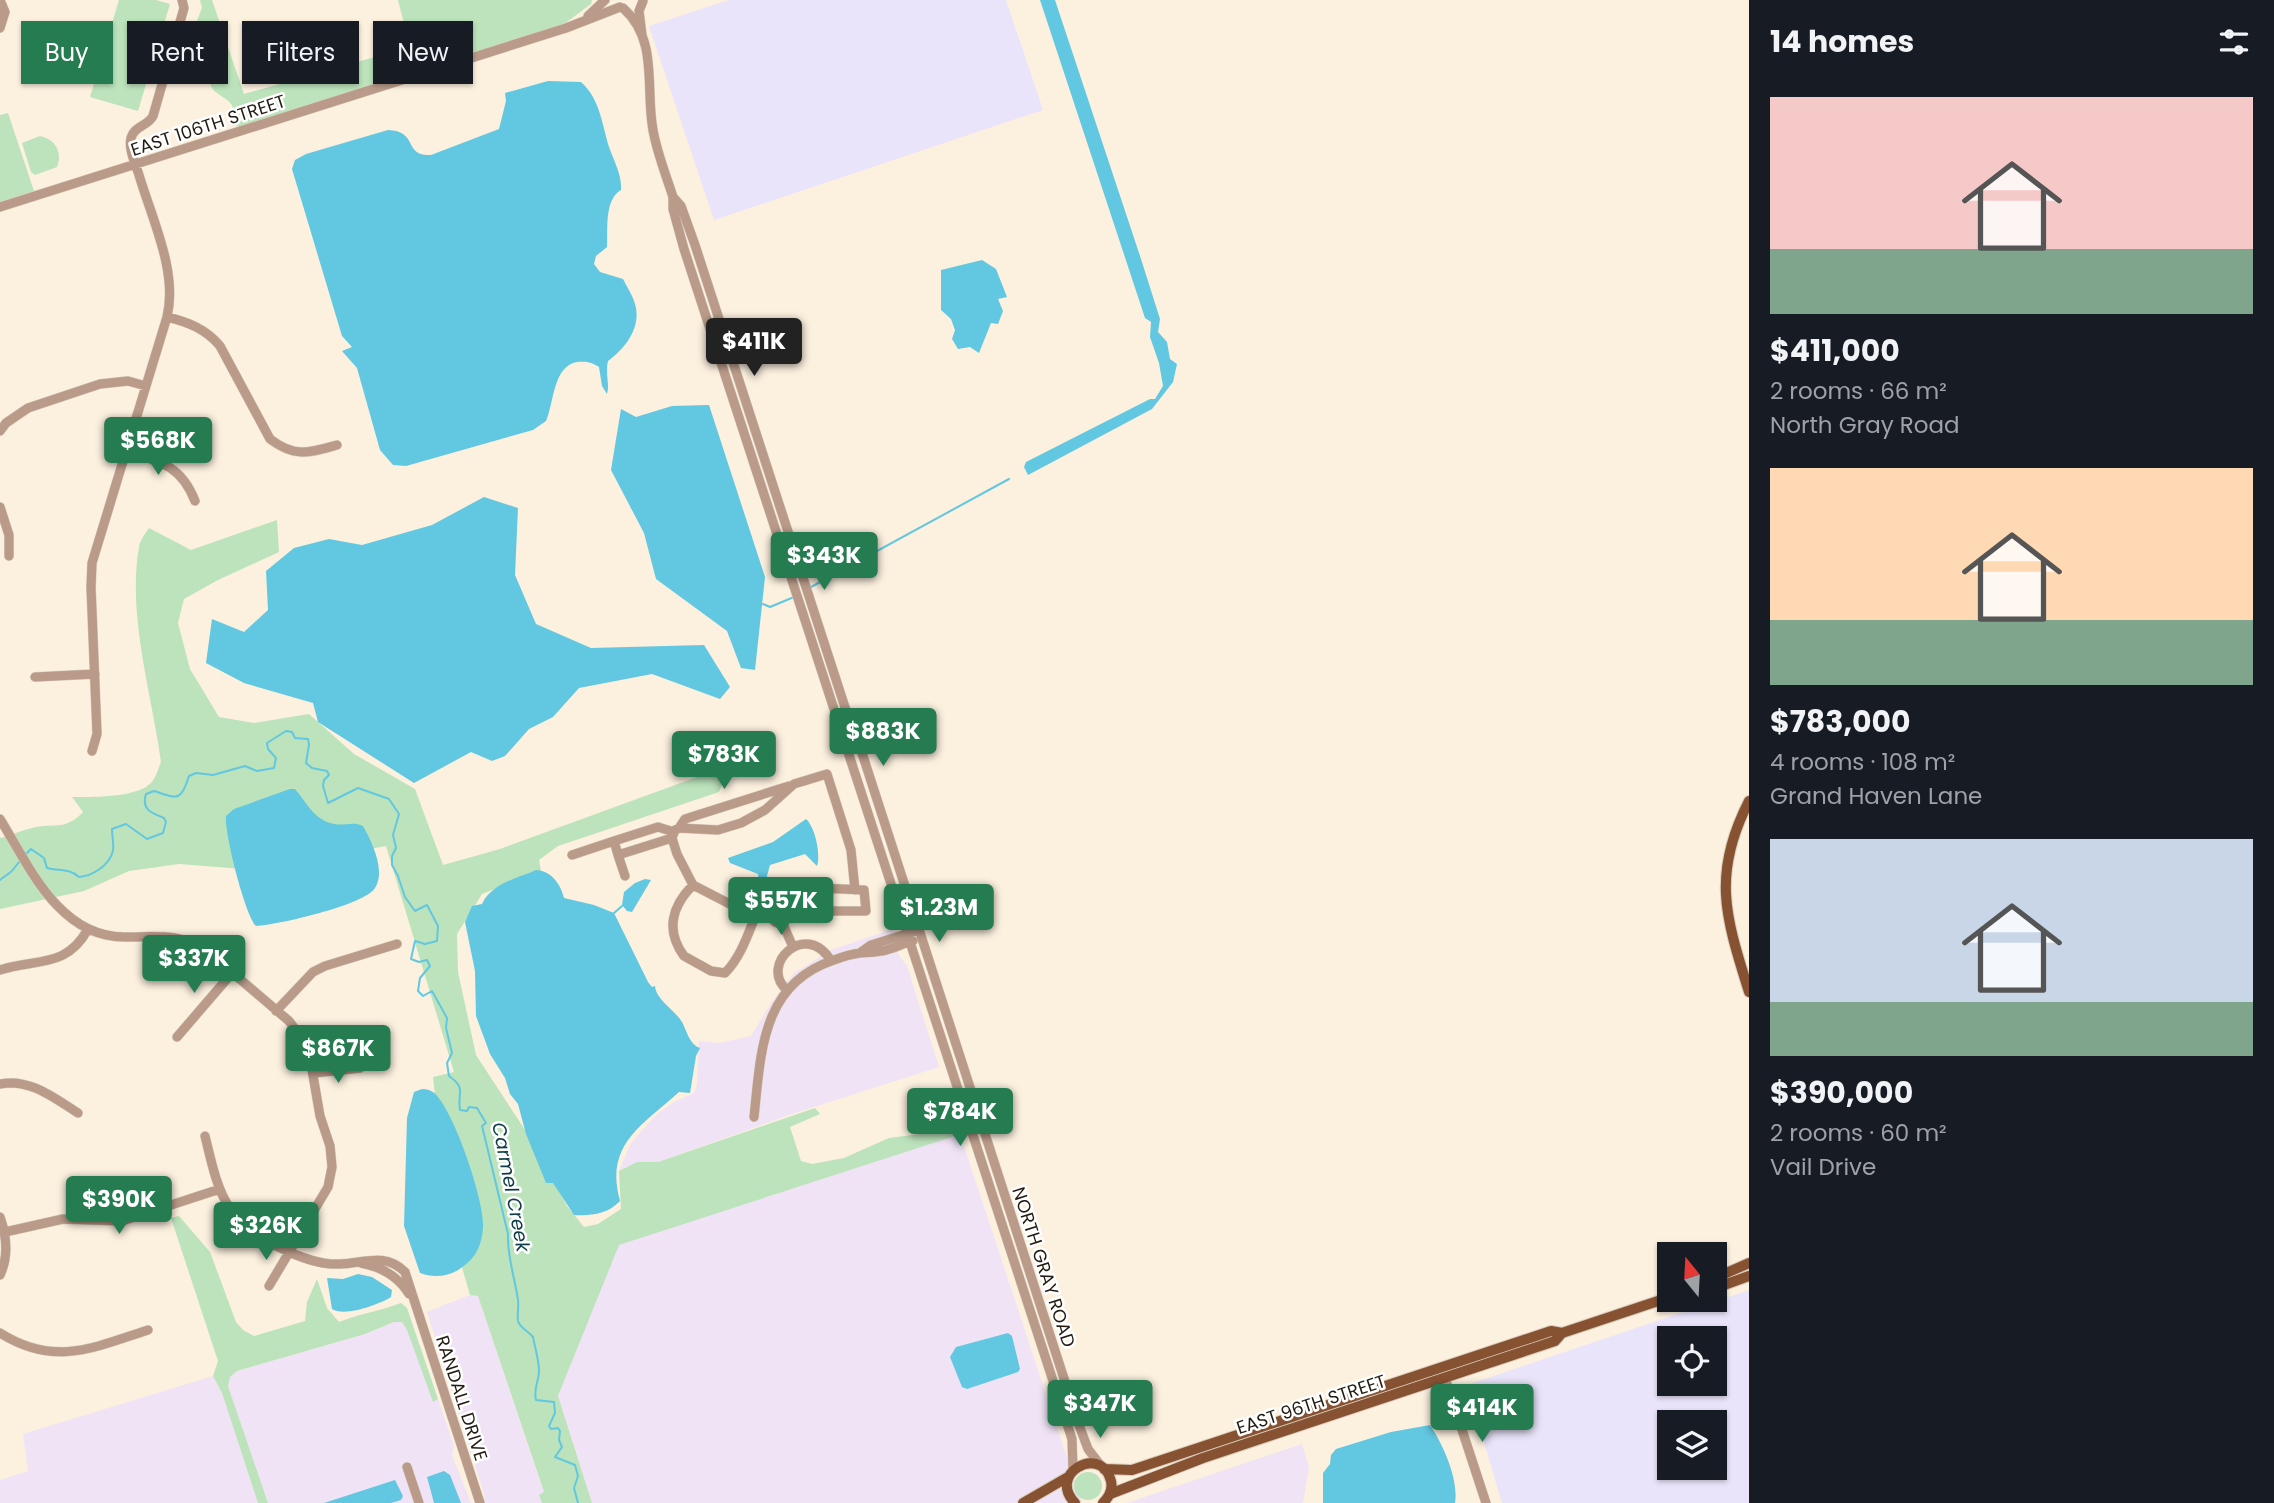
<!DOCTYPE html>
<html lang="en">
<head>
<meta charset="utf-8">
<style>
  body { margin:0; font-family:Poppins,sans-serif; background:#242831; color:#f1f3f6; height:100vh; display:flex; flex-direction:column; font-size:26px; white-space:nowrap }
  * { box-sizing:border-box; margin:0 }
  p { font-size:23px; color:#9ea1a6 }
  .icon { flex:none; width:38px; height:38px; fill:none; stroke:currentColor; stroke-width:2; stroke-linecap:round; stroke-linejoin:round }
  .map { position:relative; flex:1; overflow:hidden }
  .sheet { display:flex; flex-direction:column; background:#171b24; width:525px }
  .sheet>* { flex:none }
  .hud { position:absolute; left:21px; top:21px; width:665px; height:63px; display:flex; gap:14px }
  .needle { width:46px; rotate:342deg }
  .controls { position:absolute; left:1657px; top:1242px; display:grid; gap:14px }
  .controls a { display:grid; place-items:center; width:70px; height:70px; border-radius:0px; background:#171b24; box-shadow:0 2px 5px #0004; font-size:35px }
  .price { position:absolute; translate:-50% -60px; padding:0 16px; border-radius:7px; background:#257c50; color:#fff; font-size:23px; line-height:46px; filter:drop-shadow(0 2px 4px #0008) }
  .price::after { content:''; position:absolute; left:50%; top:42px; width:21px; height:16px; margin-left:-10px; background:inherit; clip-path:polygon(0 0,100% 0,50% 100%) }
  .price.active { background:#222; color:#fff }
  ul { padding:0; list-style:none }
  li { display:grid; align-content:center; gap:14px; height:371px; padding:0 21px }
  li span { display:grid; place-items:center; height:217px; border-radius:0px; color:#555 }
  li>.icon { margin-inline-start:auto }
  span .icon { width:126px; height:126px; fill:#fffc; stroke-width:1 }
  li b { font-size:30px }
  h2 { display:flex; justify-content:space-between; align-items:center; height:84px; padding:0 21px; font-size:30px }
  .chip { padding:0 24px; border-radius:0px; background:#171b24; box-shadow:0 2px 5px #0004; font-size:24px; line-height:63px }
  .chip.active { background:#257c50; color:#fff }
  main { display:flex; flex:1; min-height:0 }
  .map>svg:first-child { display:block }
  .commercial { fill:#f0e3f6 }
  .industrial { fill:#eae4fa; fill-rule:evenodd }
  .green { fill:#bce3bb }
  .water { fill:#62c7e0 }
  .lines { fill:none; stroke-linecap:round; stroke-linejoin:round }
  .stream { stroke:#62c7e0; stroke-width:2 }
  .minor-casing { stroke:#d9cebe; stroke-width:10 }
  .major-casing { stroke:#d9cebe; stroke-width:12 }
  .minor { stroke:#ba9b89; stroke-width:9 }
  .major { stroke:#875232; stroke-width:10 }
  .labels { text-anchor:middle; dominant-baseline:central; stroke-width:5; stroke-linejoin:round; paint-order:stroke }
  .street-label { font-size:18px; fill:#221b11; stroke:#fff }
  .water-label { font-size:19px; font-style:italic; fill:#0d3c47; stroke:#fff }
</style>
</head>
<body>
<main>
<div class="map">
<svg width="1749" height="1503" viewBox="0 0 1749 1503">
  <rect width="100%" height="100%" fill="#fcf0df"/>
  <path class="commercial" d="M 893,929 L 898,954 L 907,966 L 939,1067 L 792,1114 L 658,1162 L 637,1162 L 619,1171 L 631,1143 L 655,1116 L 672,1103 L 694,1093 L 697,1084 L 699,1041 L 720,1043 L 751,1036 L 773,1000 L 794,973 L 831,950 Z
    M 960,1134 L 1082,1503 L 592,1503 L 558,1396 L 618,1245 Z
    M 470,1295 L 478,1296 L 544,1493 L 539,1495 L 542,1503 L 473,1503 L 485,1497 L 427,1312 Z
    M 394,1322 L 402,1322 L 407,1330 L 434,1401 L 438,1399 L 454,1446 L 452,1455 L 471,1503 L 268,1503 L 228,1386 L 230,1377 L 237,1371 L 365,1334 Z
    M 213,1376 L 222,1393 L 258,1503 L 0,1503 L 0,1480 L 28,1471 L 23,1434 Z
    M 1302,1444 L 1309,1467 L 1303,1503 L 1127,1503 Z"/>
  <path class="industrial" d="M 729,0 L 1006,0 L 1043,110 L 714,220 L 649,26 Z
    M 1749,1290 L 1749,1503 L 1502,1503 L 1467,1385 ZM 1670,1339 L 1715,1339 L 1715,1384 L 1670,1384 ZM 1670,1423 L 1715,1423 L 1715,1468 L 1670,1468 Z"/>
  <path class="green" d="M 119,0 L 156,0 L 170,4 L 138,111 L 90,97 Z
    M 200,0 L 212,0 L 244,94 L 410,47 L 398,0 L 592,0 L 591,4 L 556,30 L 243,126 L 232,126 C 231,120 234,113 233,108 C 230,94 197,93 217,71 L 205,63 L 195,26 L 202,8 Z
    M 8,113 L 34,191 L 0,202 L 0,115 Z
    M 40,136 C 55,139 63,152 57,167 L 35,175 L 31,172 L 22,143 Z
    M 277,520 L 279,552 L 218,580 L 184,599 L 178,623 L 190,669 L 219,717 L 254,723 L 309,714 L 354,754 L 415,789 L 443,865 L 500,849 L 730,765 L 719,792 L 558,846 L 539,860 L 541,871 L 482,894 L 457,934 L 458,972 L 476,1055 L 527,1133 L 567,1206 L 584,1227 L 598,1224 L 621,1209 L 619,1171 L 637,1162 L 658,1162 L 815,1108 L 820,1114 L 790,1127 L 801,1161 L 812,1164 L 844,1158 L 889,1138 L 920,1134 L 955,1125 L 958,1135 L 619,1245 L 558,1396 L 592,1503 L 542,1503 L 539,1495 L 544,1492 L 478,1296 L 470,1295 L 450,1226 L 433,1077 L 454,1072 L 386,846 L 257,870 L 179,864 L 129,871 L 84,891 L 0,909 L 0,838 C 11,836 21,830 32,828 C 54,822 64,832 83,812 L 72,797 C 93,797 136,798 151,783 C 156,778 158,769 161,762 C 152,694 127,616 139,547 C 140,540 145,534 149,528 L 191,550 Z
    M 179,1216 L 210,1252 L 236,1322 L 243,1330 L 254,1336 L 305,1321 L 307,1302 L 317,1279 L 327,1308 L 339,1322 C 359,1314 380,1311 401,1303 L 407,1308 L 438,1399 L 433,1402 L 407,1330 L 402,1322 L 394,1322 L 365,1334 L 237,1371 L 230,1377 L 228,1386 L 268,1503 L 258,1503 L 222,1393 L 213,1376 L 218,1361 L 171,1218 Z
    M1074 1486a14 14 0 1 1 28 0a14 14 0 1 1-28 0Z"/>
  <path class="water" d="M 1040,0 L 1055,0 L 1141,259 L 1160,319 L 1158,332 L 1167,342 L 1170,359 L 1177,364 L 1173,382 L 1152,409 L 1028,475 L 1024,467 L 1026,462 L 1150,399 L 1155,399 L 1163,386 L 1159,363 L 1150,337 L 1151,322 L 1145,318 Z
    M 548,81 L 581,82 C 600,99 602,124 609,147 C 614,161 622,175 621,190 C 604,200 608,229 607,247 L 596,256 L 594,264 L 600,272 L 623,279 C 627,287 633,296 635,304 C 642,327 625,349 608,361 C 605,375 610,384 607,394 L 602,386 L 599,367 C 592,362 586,361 577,362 C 553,366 554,403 546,421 L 533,430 L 406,466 L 393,465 L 380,450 L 357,368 L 342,351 L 352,347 L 342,336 L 292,169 L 295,160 L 306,154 L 388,130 C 419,131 403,157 431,155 L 499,129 L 506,101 L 505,93 Z
    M 982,260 L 996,269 L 1007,297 L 998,299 L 1003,311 L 998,324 L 991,323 L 979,353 L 970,347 L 958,349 L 952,339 L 955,330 L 951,319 L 941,310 L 941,270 Z
    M 709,405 L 765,577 L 755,670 L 741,668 L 727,631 L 656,579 L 644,533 L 611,470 L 621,409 L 636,417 L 672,406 Z
    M 484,497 L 518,508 L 515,575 L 536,624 L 591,648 L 704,645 L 730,687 L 720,699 L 652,674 L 579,688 L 553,717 L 529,729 L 505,756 L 492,761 L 471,752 L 414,783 L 318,722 L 313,703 L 244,683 L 206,663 L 212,619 L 244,632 L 268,610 L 266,571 L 294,548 L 329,539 L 362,545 L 432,525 Z
    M 290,789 L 295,789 C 307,803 314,820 334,824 C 344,826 353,821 363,826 C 372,842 386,871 375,888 C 365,905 277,925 256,926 C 245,915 224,832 226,816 L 234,809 Z
    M 806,819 C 815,827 821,854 817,866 L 805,854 L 770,865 L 767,876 L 771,895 L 767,900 L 760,899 L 763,889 L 760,887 L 758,874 L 730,863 L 728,858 L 773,842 Z
    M 536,870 C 552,871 561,885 564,898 L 594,905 L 614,913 L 648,982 L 652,987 L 655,986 C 656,1000 675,1010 682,1022 C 687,1032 690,1045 700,1048 L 696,1056 L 690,1093 L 679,1092 C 643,1125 604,1144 620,1201 C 608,1214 591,1216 574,1215 L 553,1183 L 546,1183 L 526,1134 L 518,1104 L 510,1094 L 505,1078 L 490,1054 L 476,1016 L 475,971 L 465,922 L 472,906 L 482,904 C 492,883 516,879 536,870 Z
    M 645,879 L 651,880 L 632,912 L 627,911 L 622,905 L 624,892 L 635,883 Z
    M 422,1089 C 426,1089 430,1090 433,1092 C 453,1107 485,1202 483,1227 C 482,1245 476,1258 461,1268 C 449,1277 433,1278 420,1273 L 404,1226 L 407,1118 L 414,1092 Z
    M 358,1274 L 372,1277 L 392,1290 L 391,1297 C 378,1305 345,1317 332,1309 L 327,1278 L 343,1279 Z
    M 1008,1333 L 1012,1336 L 1020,1369 L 1018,1372 L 967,1389 L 962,1387 L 950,1357 L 956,1347 Z
    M 1430,1425 C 1443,1444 1459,1480 1455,1503 L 1323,1503 L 1323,1473 L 1330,1464 L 1331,1455 L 1336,1449 L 1391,1432 Z
    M 444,1471 L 450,1475 L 461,1503 L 434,1503 L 427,1477 Z
    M 395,1480 L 403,1496 L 401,1500 L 391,1503 L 324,1503 Z"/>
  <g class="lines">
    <path class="stream" d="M 811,587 L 1009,479
      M 763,604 L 770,607 L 794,597
      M 25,855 L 31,849 L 44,858 L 47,868 C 59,871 69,868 79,877 C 92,876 109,866 113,851 C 114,844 112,836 112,829 L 126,824 L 147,839 L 163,833 L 166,822 L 164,818 C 152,813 141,810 146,794 L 154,791 C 176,798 181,803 189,776 L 196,773 L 213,775 L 245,766 L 257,771 L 274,768 L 276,758 L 268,749 L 267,743 L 286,731 L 292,732 L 295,738 L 308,739 L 309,745 L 306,763 L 312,768 L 327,771 L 329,775 L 324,780 L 323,786 L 328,803 L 358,788 L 389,799 L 399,814 L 393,835 L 396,848 L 392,856 L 392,865 L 398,876 L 405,897 L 415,911 L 427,905 L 438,926 L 437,941 L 425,944 L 415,941 L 411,959 L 419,962 L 427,960 L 430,966 L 420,978 L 418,991 L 423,996 L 432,991 L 447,1018 L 446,1028 L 452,1053 L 447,1063 L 449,1076 C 467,1089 457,1092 460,1110 L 467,1111 L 469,1107 L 477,1108 L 486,1123 L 482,1126 L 484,1134 L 508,1234 C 507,1257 515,1278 518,1300 C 519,1307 517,1315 518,1321 C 520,1328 528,1331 533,1337 C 535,1348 539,1360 539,1371 C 539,1382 533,1388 536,1400 L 554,1402 L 555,1413 L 549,1426 L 551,1429 L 558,1428 L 560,1431 L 559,1440 L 562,1447 L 555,1457 L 575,1465 L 578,1476 L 574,1488 L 578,1503
      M 0,880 L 12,871 L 19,862
      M 614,913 L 622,906"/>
    <defs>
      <path id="minor" d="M 0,0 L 5,12 L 0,28
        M 623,8 C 659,40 645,88 653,130 C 657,153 666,175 673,197 L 673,209 L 684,249 L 1072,1439 L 1073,1470
        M 588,16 L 605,0
        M 642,35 L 639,11 L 643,1
        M 673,197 L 681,206 L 695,245 L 853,732 L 862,753 L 1079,1425 L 1088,1449 L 1101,1466
        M 0,207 L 566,28 L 620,7
        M 167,317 C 188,322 206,329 220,346 L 270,439 C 295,458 309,453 337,445
        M 0,431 L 6,423 L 28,408 L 100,384 L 128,381 L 146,386
        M 126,451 C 159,461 181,465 195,501
        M 0,507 L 9,535 L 9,556
        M 35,677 L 95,674
        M 92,751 L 97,734 L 91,587 L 92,563 L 167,317 C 178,272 152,219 139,175 C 136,165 128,149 131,138 C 134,126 148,126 153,116 L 184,8 L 182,0
        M 0,819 C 29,866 59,937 124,937 C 157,937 177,932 207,951 L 289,1021 L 301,1037 L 310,1058 L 320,1116 L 330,1146 L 332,1167 L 328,1187 L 269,1286
        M 679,828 L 685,819 L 789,786
        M 672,838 L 677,854 L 693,885 L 755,917 L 771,915
        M 614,841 L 658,827 L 674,832
        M 572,855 L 614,841 L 618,855
        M 625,876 L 618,855 L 672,838 L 675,830 L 679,828 L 718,830 L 741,823 L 765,810 L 794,784 L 827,774 L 851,850 L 855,890
        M 693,885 C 672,906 665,930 684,956 L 711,971 L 725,973 C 740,958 747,937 755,917
        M772 916a7 7 0 1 1 14 0a7 7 0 1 1-14 0Z
        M 781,909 C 793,880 839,890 864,890 L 866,911 L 809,911 L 786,917
        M 782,922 L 793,947
        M 861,952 L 871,945 L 919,930
        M 0,970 C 36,958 66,969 88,929
        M 787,990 C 758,965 806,919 831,961
        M 276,1011 L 313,972 L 325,966 L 397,944
        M 177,1037 L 232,973
        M 314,1073 L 360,1068
        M 0,1084 C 30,1078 54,1098 78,1113
        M 754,1117 C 761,1053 761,984 834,960 C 842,957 852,954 860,953 C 867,952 874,953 882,951 C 892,949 902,944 913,941
        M 205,1136 C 211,1160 216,1187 229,1207 C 247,1236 307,1266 340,1264 C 365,1263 385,1252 405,1272 L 480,1503
        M 0,1217 C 7,1237 9,1256 0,1275
        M 5,1232 L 63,1219 L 122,1221 L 220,1189
        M 361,1263 C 382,1267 398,1276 409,1294
        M 0,1333 C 54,1367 93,1348 148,1330
        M 1445,1378 L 1486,1503
        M 407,1467 L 419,1503"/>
      <path id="major" d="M 1749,801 C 1711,875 1726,918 1749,992
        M 1715,1278 L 1749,1263
        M 1715,1286 L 1724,1285 L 1749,1276
        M 1104,1469 L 1132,1470 L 1551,1331 L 1562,1333 L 1670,1297
        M 1110,1494 L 1203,1458 L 1555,1341 L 1562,1333
        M 1023,1503 L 1068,1477
        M 1075,1503 C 1047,1474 1099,1445 1110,1478 C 1114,1488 1110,1496 1103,1503"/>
    </defs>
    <use href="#minor" class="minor-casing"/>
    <use href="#major" class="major-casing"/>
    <use href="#minor" class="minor"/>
    <use href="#major" class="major"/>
  </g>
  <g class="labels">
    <g class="street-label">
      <text transform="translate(208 125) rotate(-18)">EAST 106TH STREET</text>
      <text transform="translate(1044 1267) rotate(72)">NORTH GRAY ROAD</text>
      <text transform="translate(462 1398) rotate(72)">RANDALL DRIVE</text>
      <text transform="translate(1311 1404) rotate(-18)">EAST 96TH STREET</text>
    </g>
    <g class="water-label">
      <text transform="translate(511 1187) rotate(79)">Carmel Creek</text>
    </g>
  </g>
</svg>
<div class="controls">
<a><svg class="needle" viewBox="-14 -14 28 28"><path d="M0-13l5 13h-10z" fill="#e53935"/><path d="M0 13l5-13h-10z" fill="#9ea1a6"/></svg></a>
<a><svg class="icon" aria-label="locate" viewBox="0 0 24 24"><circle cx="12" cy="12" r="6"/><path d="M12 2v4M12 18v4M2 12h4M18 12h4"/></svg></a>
<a><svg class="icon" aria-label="layers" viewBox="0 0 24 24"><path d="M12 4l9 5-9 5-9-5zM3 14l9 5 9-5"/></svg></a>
</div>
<b class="price active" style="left:754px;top:378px">$411K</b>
<b class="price" style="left:158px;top:477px">$568K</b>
<b class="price" style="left:824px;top:592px">$343K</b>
<b class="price" style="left:883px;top:768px">$883K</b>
<b class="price" style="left:724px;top:791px">$783K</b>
<b class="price" style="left:781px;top:937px">$557K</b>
<b class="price" style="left:939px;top:944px">$1.23M</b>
<b class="price" style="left:194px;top:995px">$337K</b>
<b class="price" style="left:338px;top:1085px">$867K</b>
<b class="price" style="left:960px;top:1148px">$784K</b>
<b class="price" style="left:119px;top:1236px">$390K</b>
<b class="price" style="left:266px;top:1262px">$326K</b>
<b class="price" style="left:1100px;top:1440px">$347K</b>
<b class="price" style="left:1482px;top:1444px">$414K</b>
<div class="hud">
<a class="chip active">Buy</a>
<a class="chip">Rent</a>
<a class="chip">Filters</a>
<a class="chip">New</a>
</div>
</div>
<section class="sheet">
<h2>14 homes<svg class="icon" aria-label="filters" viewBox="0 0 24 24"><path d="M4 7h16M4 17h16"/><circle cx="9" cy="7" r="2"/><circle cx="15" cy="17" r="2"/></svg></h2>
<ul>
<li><span style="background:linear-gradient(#f6c9c9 70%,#7fa58c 0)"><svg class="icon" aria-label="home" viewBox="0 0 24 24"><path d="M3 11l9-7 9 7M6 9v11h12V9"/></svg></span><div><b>$411,000</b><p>2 rooms · 66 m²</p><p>North Gray Road</p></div></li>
<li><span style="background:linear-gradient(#ffd9b3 70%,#7fa58c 0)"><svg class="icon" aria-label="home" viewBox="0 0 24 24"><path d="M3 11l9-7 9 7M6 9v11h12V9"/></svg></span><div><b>$783,000</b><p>4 rooms · 108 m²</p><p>Grand Haven Lane</p></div></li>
<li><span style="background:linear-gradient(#c9d6e8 75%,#7fa58c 0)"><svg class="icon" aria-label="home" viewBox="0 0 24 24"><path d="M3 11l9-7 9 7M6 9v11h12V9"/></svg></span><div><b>$390,000</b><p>2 rooms · 60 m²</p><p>Vail Drive</p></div></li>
</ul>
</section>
</main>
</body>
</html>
